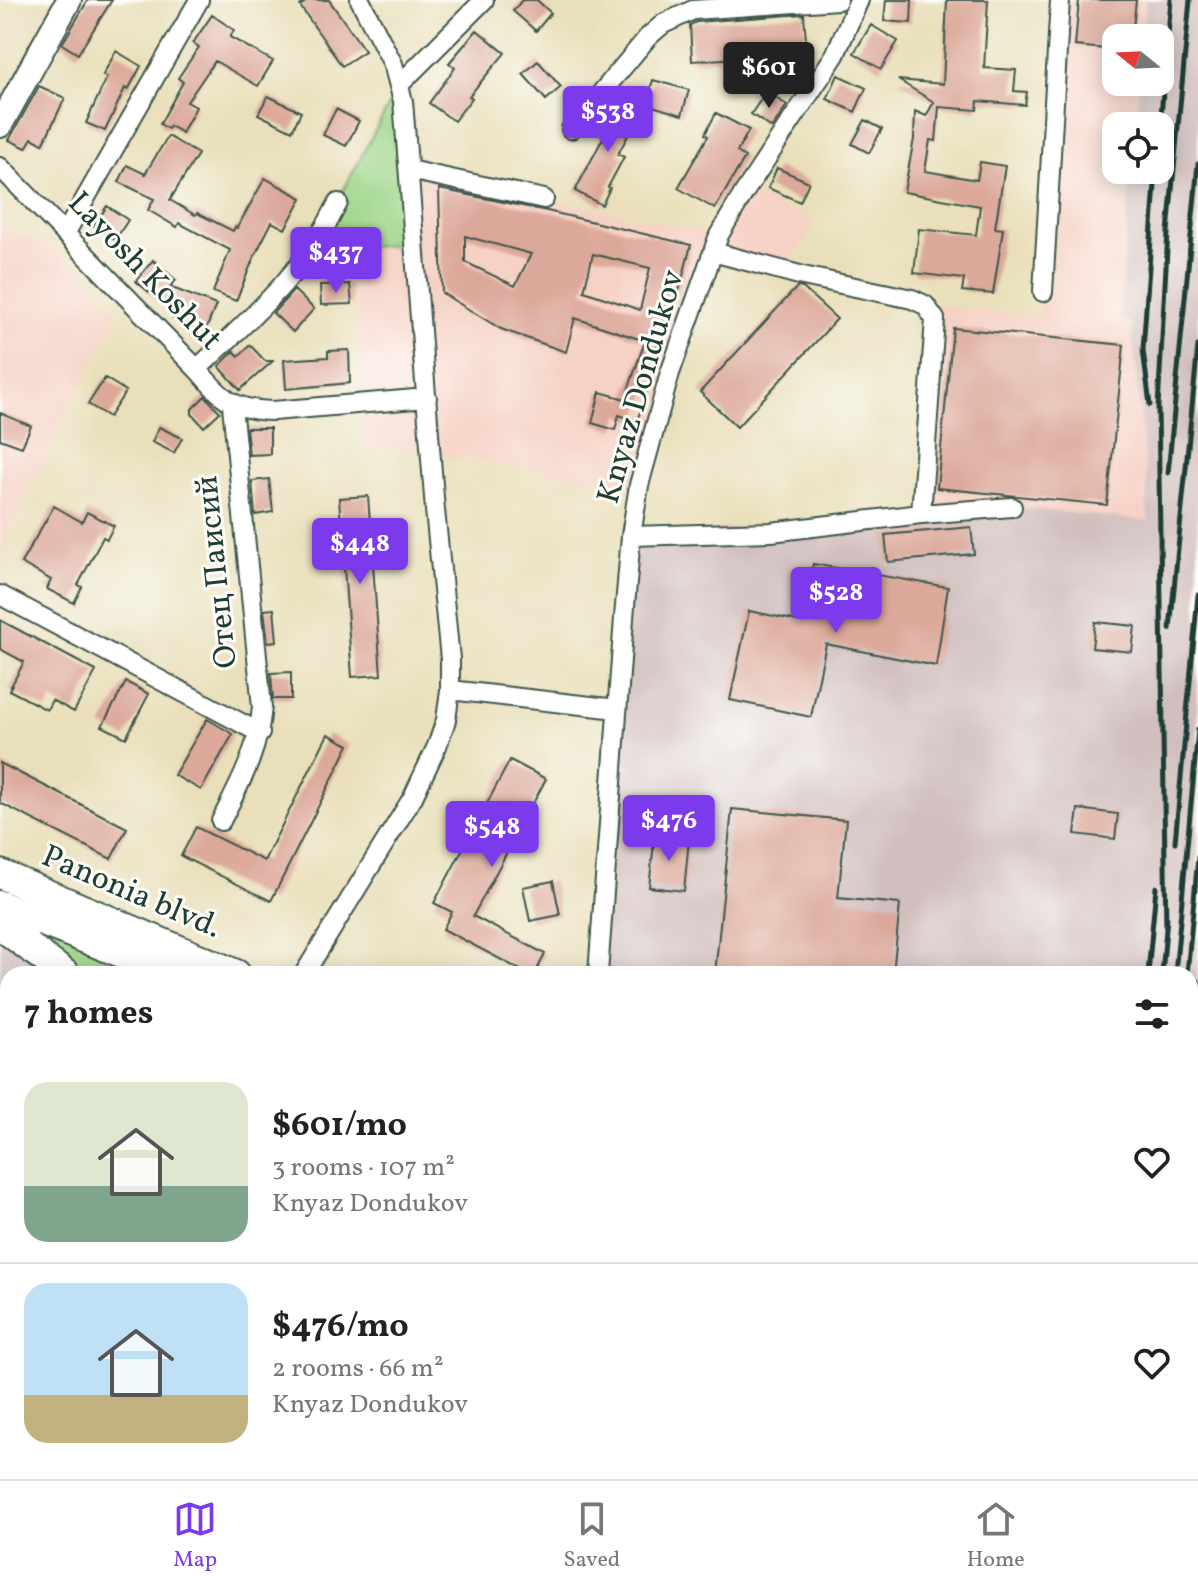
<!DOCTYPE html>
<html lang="en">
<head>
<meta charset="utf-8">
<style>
  body { margin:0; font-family:Vollkorn,serif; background:#f2f2f2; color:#222; height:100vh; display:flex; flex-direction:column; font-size:30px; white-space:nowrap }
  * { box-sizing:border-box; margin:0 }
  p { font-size:26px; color:#767676 }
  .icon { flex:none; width:44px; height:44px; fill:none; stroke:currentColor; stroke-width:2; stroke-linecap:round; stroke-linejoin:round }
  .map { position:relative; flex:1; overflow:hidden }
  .side { position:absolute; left:0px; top:966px; width:1198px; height:514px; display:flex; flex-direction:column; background:#fff; border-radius:24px 24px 0 0; box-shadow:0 4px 20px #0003 }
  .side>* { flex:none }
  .needle { width:52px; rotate:288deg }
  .controls { position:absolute; left:1102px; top:24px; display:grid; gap:16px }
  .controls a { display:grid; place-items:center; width:72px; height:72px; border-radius:16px; background:#fff; box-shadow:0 4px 20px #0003; font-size:40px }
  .price { position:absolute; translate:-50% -68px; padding:0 18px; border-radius:8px; background:#7c3aed; color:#fff; font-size:26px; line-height:52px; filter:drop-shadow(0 2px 4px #0008) }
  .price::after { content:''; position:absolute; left:50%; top:48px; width:24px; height:18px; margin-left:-12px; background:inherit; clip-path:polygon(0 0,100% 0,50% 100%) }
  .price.on { background:#222; color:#fff }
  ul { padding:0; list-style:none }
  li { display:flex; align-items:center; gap:24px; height:200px; padding:0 24px }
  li+li { border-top:2px solid #e0e0e0 }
  li span { display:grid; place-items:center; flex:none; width:224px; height:160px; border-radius:24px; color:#555 }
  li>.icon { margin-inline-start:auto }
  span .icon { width:96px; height:96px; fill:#fffc; stroke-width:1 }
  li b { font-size:34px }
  h2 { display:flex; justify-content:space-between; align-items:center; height:96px; padding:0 24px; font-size:34px }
  .tabs { display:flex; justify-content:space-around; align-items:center; height:112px; border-top:2px solid #e0e0e0; background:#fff; font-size:22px; color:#767676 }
  .tabs a { display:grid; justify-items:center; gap:4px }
  .tabs .on { color:#7c3aed }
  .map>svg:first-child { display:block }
  .built { fill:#f6d1c5 }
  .industrial { fill:#d1bfbf }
  .green { fill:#9cd588; stroke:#5e895e; stroke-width:2 }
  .building { fill:#dca89a; fill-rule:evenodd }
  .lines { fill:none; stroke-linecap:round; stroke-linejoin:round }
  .street-casing { stroke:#3d5548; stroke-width:22 }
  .secondary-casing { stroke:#3d5548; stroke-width:28 }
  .primary-casing { stroke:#3d5548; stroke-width:32 }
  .street { stroke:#fff; stroke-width:18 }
  .secondary { stroke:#fff; stroke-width:24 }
  .primary { stroke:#fff; stroke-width:28 }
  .rail { stroke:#1f3d34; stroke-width:5 }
  .labels { text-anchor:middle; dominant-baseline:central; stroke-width:6; stroke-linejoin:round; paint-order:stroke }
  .street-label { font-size:32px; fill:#1f3d34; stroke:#fdfcf7 }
</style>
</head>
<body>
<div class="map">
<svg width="1198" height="1479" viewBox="0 0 1198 1479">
  <rect width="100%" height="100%" fill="#fdfcf7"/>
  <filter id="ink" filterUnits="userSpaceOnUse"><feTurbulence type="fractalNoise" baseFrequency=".0125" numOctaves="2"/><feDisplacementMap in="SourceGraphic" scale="16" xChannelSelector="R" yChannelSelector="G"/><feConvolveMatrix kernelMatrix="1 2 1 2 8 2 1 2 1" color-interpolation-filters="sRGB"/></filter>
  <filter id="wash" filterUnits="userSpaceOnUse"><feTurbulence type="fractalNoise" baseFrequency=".006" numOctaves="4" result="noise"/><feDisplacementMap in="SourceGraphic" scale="32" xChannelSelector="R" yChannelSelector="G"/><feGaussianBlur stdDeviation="1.8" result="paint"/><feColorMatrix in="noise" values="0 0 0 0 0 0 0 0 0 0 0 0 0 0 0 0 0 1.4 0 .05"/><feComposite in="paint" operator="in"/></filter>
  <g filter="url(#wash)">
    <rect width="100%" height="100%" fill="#e9dfba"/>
    <path class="built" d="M 1060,0 L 1146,0 L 1142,38 L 1116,38 L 1116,82 L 1139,82 L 1135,126 L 1116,126 L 1116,170 L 1131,170 L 1119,319 L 1131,322 L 1146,470 L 1148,521 L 1012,507 L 922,514 L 935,319 L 925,305 L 1039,316 Z
      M 409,170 L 719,235 L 745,191 L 814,221 L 787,272 L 714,253 L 639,485 L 363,444 L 352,248 L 414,243 Z
      M 0,223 L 76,263 L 118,314 L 0,547 Z"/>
    <path class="industrial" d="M 1146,0 L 1198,0 L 1198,1094 L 1195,1094 L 1190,1118 L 1190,974 L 598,974 L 631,536 L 1012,507 L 1148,521 L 1146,470 L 1131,322 L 1119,320 L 1131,170 L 1160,170 L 1160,126 L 1135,126 L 1139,82 L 1160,82 L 1160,38 L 1142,38 Z
      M 0,926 L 65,974 L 8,974 L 8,1472 L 1146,1472 L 1146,1479 L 0,1479 Z"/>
    <path class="green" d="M 400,84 L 414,243 L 311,251 Z
      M 43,923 L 174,974 L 65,974 L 0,925 Z
      M 1195,1094 L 1198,1094 L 1198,1479 L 1146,1479 L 1146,1472 L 1190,1472 L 1190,1118 Z"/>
    <g id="blocks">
      <path class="building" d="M 88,0 L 112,0 L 78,54 L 62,44 Z
        M 308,0 L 329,0 L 365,51 L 342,66 L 300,6 Z
        M 522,0 L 537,0 L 551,13 L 536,31 L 513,11 Z
        M 886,0 L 912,0 L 911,23 L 884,21 Z
        M 947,0 L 988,0 L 984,68 L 1016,70 L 1014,91 L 1027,92 L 1025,105 L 978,101 L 977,110 L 939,107 L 936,141 L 930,140 L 925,171 L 977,180 L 980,162 L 1005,166 L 995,228 L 1003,229 L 993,294 L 962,291 L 964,279 L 914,273 L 919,229 L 976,235 L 980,206 L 904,192 L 914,139 L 915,111 L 926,116 L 934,102 L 898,80 L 943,84 Z
        M 1079,0 L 1136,0 L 1132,38 L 1116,38 L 1116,50 L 1075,46 Z
        M 804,14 L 807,54 L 692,61 L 690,25 L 696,22 Z
        M 212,15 L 234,30 L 230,37 L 273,61 L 258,86 L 215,61 L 187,102 L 196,107 L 182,133 L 170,126 L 168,129 L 160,124 L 183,82 L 178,78 L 199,47 L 193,43 Z
        M 871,25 L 898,41 L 881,69 L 854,53 Z
        M 477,30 L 505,53 L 469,96 L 472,98 L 454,121 L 429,103 L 455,68 L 449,63 Z
        M 116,51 L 141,66 L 128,90 L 125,88 L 105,131 L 86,123 L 107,77 L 103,75 Z
        M 538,61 L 561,87 L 546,100 L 523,74 Z
        M 838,75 L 866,88 L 855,112 L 827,99 Z
        M 653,80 L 689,90 L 682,115 L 646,104 Z
        M 39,86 L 65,98 L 43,144 L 32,138 L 26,148 L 9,140 Z
        M 766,92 L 787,105 L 772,128 L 751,114 Z
        M 268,96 L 301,112 L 292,131 L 258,114 Z
        M 617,101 L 640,113 L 618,154 L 624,157 L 608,187 L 610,188 L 602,205 L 575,191 L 604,136 L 600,134 Z
        M 336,109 L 359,121 L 346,146 L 323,135 Z
        M 716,113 L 749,130 L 737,152 L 745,157 L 715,209 L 678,188 L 708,136 L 705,134 Z
        M 865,120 L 882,129 L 869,153 L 852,144 Z
        M 168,136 L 198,154 L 170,200 L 195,215 L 197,213 L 233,231 L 235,227 L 237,228 L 265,178 L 302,198 L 285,229 L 272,222 L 254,257 L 236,301 L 213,292 L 230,250 L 179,223 L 177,227 L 148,210 L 154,199 L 119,182 L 127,165 L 145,174 Z
        M 777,168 L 809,182 L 800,202 L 768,188 Z
        M 439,189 L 547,211 L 691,245 L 676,303 L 672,302 L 653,358 L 657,360 L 637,421 L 619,415 L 615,430 L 592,423 L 600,392 L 625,399 L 645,341 L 575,318 L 566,352 L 501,329 L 442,293 ZM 465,236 L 531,254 L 515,286 L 465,262 ZM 593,254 L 650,268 L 640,310 L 584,291 Z
        M 107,206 L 128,220 L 115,240 L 94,226 Z
        M 153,260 L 176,280 L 170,287 L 216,305 L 205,332 L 173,319 L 175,314 L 136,281 Z
        M 350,284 L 352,304 L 321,305 L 320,285 Z
        M 797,287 L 803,288 L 837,319 L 737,427 L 700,392 Z
        M 294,290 L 314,309 L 293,332 L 273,313 Z
        M 953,328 L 1124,345 L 1107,505 L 937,488 Z
        M 250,345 L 265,361 L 273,361 L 240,390 L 219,366 L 234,351 L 239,356 Z
        M 349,350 L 350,383 L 286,389 L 284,360 L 328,357 L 328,351 Z
        M 105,378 L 126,391 L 109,417 L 88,404 Z
        M 205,396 L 220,412 L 204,427 L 192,414 L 192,409 Z
        M 0,413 L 31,426 L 22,447 L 0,439 Z
        M 159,427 L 182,438 L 174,453 L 152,442 Z
        M 246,428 L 270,428 L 270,454 L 249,455 Z
        M 269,479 L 273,512 L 255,515 L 252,481 Z
        M 368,496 L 381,675 L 352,677 L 339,498 Z
        M 54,506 L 82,522 L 87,512 L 114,526 L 107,539 L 103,537 L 78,585 L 82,587 L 74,603 L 47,589 L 51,580 L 21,563 Z
        M 971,527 L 974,554 L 888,562 L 885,535 Z
        M 813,564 L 948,587 L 936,666 L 826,644 L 811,717 L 730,700 L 749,611 L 803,622 Z
        M 274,609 L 277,641 L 268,642 L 264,610 Z
        M 0,620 L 96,671 L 74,712 L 52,700 L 47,710 L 9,690 L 24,662 L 0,649 Z
        M 1095,622 L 1135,626 L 1132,652 L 1092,648 Z
        M 291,672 L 291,699 L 273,699 L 271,673 Z
        M 126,682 L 149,694 L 126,738 L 102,726 Z
        M 207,719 L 233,734 L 201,790 L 174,775 Z
        M 328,734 L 349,745 L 271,901 L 181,856 L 196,827 L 264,861 Z
        M 510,760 L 546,779 L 473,916 L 545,954 L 535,974 L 528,974 L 443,929 L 452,912 L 434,903 Z
        M 0,763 L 127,828 L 111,859 L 0,803 Z
        M 732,809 L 846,820 L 838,898 L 900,904 L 893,974 L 715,974 Z
        M 1078,809 L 1118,814 L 1115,839 L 1075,834 Z
        M 655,835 L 689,839 L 684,891 L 649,887 Z
        M 553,881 L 560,915 L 530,921 L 523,887 Z"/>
    </g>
  </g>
  <g filter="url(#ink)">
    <use href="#blocks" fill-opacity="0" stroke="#3d5548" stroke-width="2"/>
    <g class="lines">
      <defs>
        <path id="street" d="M 400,84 L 484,0
          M 571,129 L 648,37 L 663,24 L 693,10 L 838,0
          M 0,167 L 197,369 C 223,399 232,410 273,411 L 427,398
          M 409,170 L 544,199
          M 65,234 L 199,0
          M 713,252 L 803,276 L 912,299 L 925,305 L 935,319 L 921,514
          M 1043,292 L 1060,0
          M 197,369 C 254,315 303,274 338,203
          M 631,536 L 771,532 L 921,514 L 1012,507
          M 0,595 L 260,733
          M 450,690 L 617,709
          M 221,821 C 241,781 258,752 262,707 L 232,405
          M 304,974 L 413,797 L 437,746 L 446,720 L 450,690 L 450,659 L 435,510 L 403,101 L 393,64 L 360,0
          M 598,974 L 624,618 L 631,536 L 639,485 L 670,373 L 719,235 L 745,191 L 835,55 L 859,0"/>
        <path id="secondary" d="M 0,125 L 69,0
          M 11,1479 L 15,1472"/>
        <path id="primary" d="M 0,874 L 236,974
          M 0,905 L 174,974
          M 0,925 L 65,974
          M 1190,1240 L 1198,1242
          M 1190,1269 L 1198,1270"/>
      </defs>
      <use href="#street" class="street-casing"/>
      <use href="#secondary" class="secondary-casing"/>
      <use href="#primary" class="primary-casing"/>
      <use href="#street" class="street"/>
      <use href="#secondary" class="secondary"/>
      <use href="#primary" class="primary"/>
      <path class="rail" d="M 1160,127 L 1171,0
        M 1150,405 L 1143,350 L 1156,170
        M 1168,473 L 1198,164
        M 1170,629 L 1198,346
        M 1175,842 L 1198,595
        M 1166,929 L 1158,407 L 1168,232 L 1190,0
        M 1148,974 L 1156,887
        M 1162,974 L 1167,918
        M 1175,974 L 1198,729
        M 1187,974 L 1198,857
        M 1190,1044 L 1198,981
        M 1097,1479 L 1097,1472
        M 1110,1479 L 1111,1472"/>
    </g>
  </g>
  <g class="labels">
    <g class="street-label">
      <text transform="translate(144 272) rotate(46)">Layosh Koshut</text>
      <text transform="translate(642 387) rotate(-74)">Knyaz Dondukov</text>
      <text transform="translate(218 572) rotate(-96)">Отец Паисий</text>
      <text transform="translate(131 893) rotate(23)">Panonia blvd.</text>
    </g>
  </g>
</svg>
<div class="controls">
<a><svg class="needle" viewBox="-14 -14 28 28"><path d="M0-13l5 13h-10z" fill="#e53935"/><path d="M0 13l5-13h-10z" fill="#767676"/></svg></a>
<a><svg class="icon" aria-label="locate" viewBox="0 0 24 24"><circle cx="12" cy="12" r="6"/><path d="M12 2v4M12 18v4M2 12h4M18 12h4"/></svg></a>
</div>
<b class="price on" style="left:769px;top:110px">$601</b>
<b class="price" style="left:608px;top:154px">$538</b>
<b class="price" style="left:336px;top:295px">$437</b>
<b class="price" style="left:360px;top:586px">$448</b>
<b class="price" style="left:836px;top:635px">$528</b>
<b class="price" style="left:669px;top:863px">$476</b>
<b class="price" style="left:492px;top:869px">$548</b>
<section class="side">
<h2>7 homes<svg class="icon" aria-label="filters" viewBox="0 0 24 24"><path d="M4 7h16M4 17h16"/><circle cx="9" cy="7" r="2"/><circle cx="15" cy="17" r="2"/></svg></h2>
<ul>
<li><span style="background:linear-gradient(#dfe7d0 65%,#7fa58c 0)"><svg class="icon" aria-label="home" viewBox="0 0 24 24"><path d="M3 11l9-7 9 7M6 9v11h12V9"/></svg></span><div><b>$601/mo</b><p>3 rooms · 107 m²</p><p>Knyaz Dondukov</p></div><svg class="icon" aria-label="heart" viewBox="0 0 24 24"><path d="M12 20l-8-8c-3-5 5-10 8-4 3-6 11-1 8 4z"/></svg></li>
<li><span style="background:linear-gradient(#bfe0f5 70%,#c2b280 0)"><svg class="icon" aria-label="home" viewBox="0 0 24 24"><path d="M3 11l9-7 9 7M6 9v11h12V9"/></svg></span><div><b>$476/mo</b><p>2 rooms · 66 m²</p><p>Knyaz Dondukov</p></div><svg class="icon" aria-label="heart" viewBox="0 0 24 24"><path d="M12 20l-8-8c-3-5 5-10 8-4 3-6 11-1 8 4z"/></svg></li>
</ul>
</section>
</div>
<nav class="tabs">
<a class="on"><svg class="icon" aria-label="map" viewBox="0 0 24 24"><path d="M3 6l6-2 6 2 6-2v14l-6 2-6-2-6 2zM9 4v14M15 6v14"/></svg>Map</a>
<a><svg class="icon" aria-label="saved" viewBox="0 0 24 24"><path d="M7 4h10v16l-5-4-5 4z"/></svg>Saved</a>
<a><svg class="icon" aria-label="home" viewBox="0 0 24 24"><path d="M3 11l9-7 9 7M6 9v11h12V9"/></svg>Home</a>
</nav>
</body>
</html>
